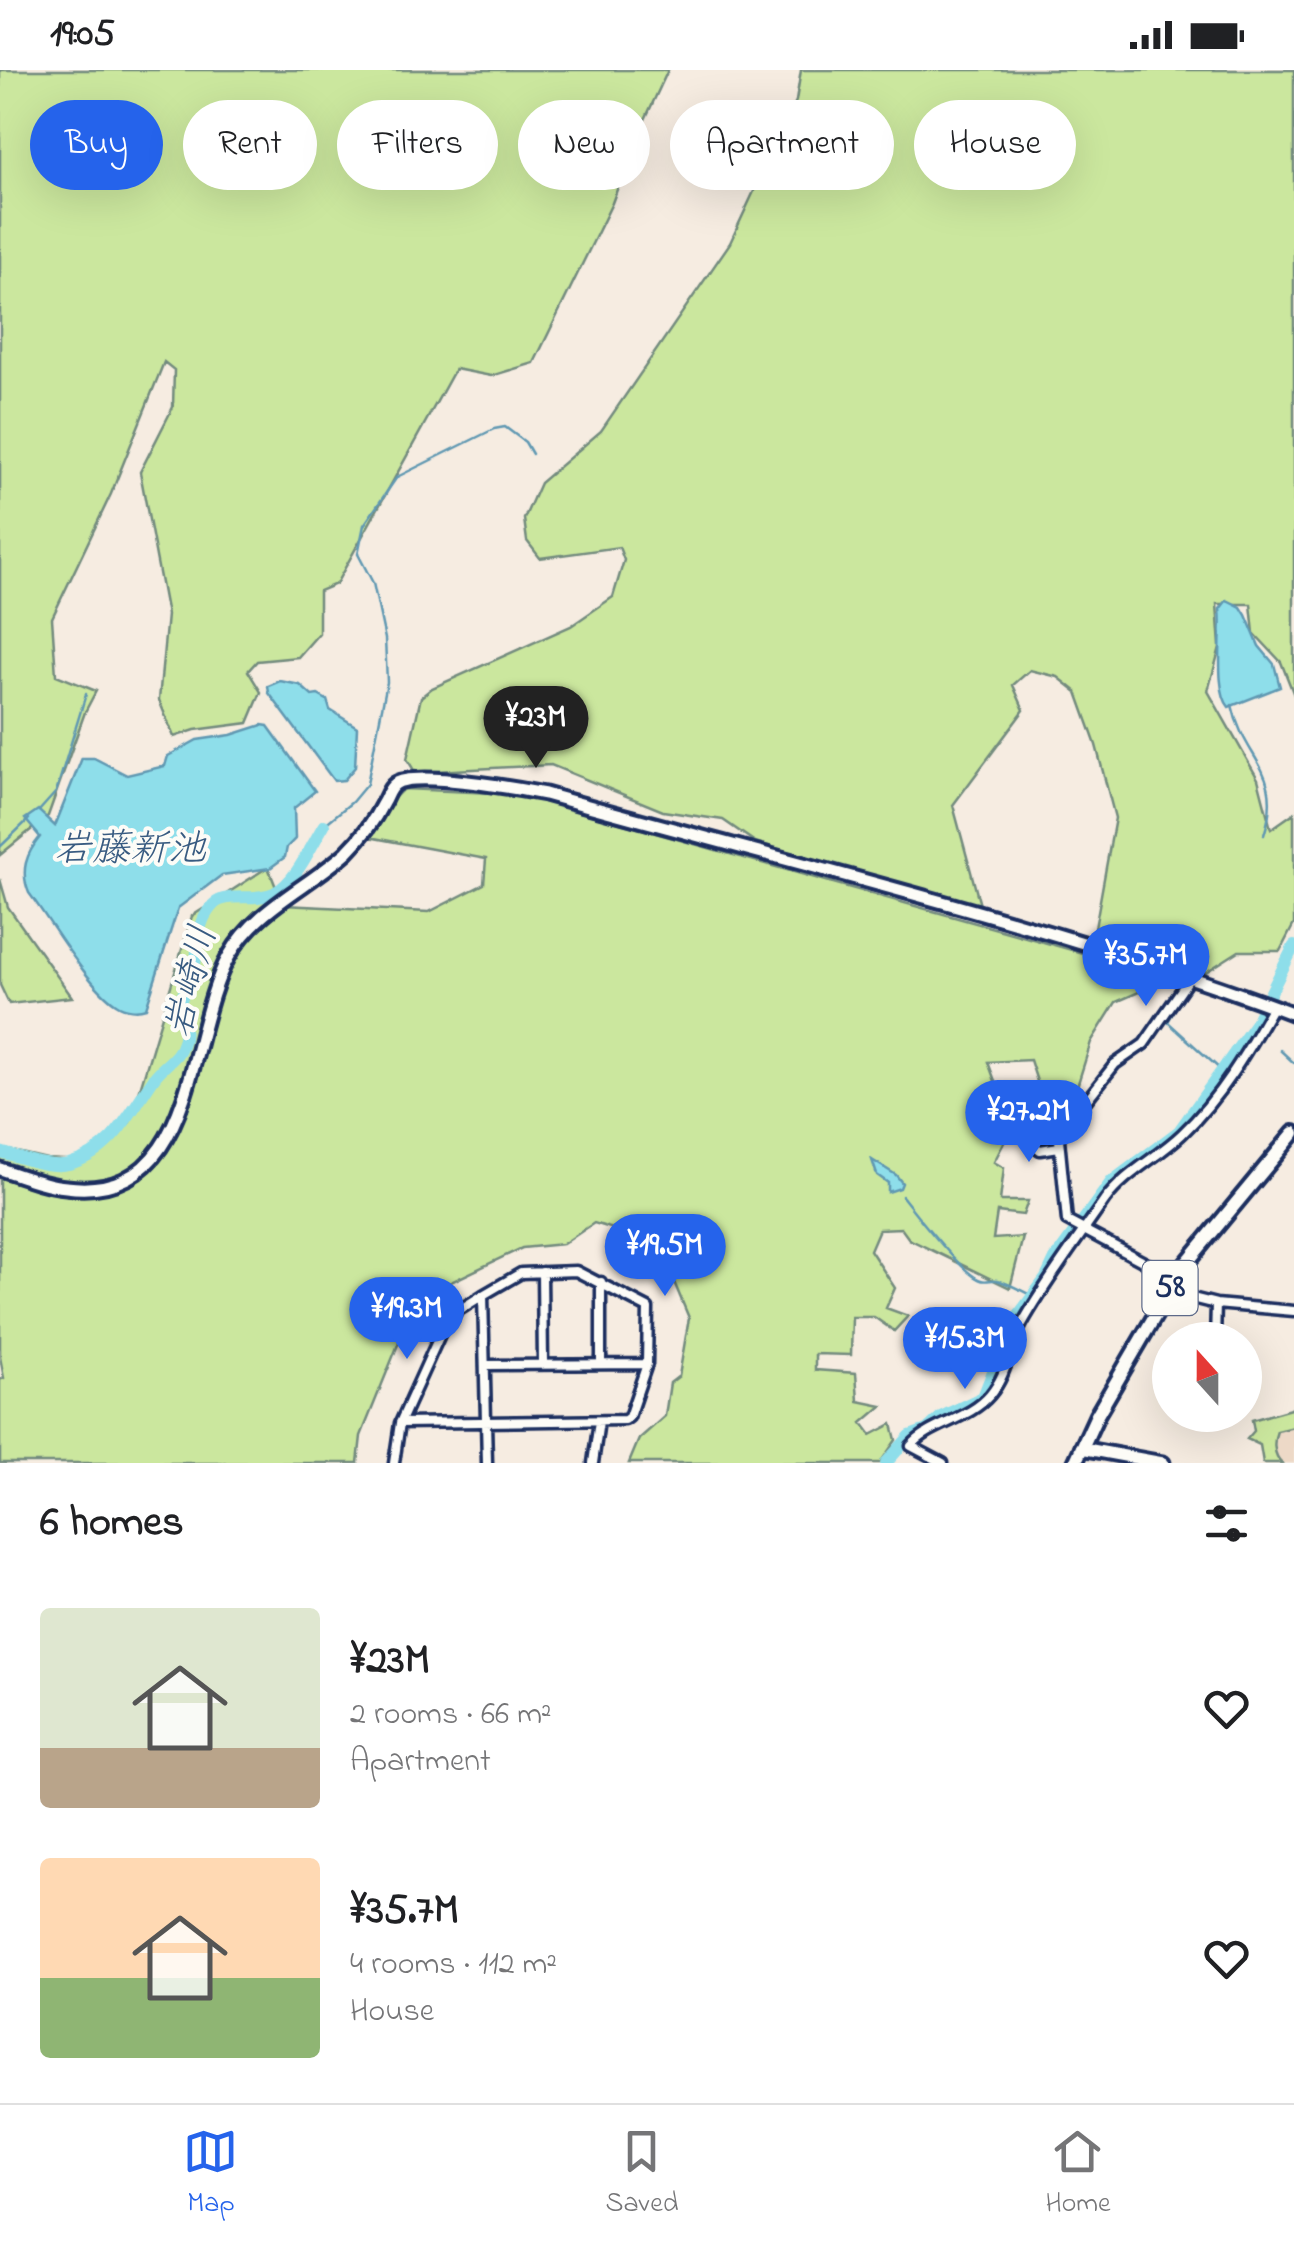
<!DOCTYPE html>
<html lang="en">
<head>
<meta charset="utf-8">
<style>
  body { margin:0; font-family:"Indie Flower","Klee One",sans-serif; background:#f6f6f6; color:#202124; height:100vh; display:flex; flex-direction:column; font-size:38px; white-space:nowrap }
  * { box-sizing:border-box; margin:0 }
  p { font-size:32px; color:#757577 }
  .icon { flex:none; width:55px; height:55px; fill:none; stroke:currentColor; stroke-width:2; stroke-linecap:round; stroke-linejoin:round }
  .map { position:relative; height:1393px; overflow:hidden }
  .details { display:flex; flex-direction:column; background:#fff; flex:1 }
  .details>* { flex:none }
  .top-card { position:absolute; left:30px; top:30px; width:1235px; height:90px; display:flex; gap:20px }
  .needle { width:65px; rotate:339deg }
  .controls { position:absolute; left:1152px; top:1252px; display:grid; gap:20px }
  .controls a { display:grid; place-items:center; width:110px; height:110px; border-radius:50%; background:#fff; box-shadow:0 10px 40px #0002; font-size:50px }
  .price { position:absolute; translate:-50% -85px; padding:0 22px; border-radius:35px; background:#2563eb; color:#fff; font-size:32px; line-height:65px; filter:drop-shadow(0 2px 5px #0008) }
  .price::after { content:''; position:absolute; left:50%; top:60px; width:30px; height:22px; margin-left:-15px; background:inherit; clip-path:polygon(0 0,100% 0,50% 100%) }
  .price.current { background:#222; color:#fff }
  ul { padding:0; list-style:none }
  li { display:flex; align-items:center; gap:30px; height:250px; padding:0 40px }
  li span { display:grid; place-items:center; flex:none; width:280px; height:200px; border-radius:10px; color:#555 }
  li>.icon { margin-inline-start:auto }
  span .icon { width:120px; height:120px; fill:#fffc; stroke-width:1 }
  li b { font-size:42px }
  h2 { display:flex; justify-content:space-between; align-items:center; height:120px; padding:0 40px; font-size:42px }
  .tag { padding:0 35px; border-radius:45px; background:#fff; box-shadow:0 10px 40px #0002; font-size:35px; line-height:90px }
  .tag.current { background:#2563eb; color:#fff }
  .status { display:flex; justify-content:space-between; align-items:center; height:70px; padding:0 50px; background:#fff; direction:ltr }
  .status svg { height:28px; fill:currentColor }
  .tabs { display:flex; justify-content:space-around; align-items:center; height:140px; border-top:2px solid #e0e0e0; background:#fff; font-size:28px; color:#757577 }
  .tabs a { display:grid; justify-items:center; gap:5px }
  .tabs .current { color:#2563eb }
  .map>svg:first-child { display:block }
  .built { fill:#edd9c7 }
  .green { fill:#cbe79e; stroke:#738b7e; stroke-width:2.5 }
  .water { fill:#8edeea; stroke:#6098b2; stroke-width:2.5 }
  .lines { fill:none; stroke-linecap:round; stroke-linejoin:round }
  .stream { stroke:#6098b2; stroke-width:2.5 }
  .river { stroke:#8edeea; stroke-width:12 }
  .street-casing { stroke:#1b2f5e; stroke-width:15 }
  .secondary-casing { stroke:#1b2f5e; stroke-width:19 }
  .primary-casing { stroke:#1b2f5e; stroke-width:20 }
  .street { stroke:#fdfcf7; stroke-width:8 }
  .secondary { stroke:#fdfcf7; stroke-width:11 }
  .primary { stroke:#fdfcf7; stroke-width:12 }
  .labels { text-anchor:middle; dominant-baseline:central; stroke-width:8; stroke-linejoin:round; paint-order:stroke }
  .shield { fill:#fdfcf7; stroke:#5f6c8c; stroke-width:2.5 }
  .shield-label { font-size:32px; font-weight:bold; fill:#1b2f5e }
  .water-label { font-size:38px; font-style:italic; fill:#385b81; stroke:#fdfcf7 }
</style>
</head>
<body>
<div class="status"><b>19:05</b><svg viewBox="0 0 49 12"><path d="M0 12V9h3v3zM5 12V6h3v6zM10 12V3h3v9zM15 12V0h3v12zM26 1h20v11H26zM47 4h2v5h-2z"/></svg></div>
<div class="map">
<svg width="1294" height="1393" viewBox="0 0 1294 1393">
  <rect width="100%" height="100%" fill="#f6ece1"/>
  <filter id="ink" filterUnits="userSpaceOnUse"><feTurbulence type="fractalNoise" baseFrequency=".01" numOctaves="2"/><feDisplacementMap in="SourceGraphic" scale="20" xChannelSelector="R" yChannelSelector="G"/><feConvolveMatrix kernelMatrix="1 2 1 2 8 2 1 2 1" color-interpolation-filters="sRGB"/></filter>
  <g filter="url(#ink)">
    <path class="built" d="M 1294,1357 L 1294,1393 L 1282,1393 L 1274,1379 L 1275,1365 L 1277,1361 Z"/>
    <path class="green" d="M 0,0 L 668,0 L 635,71 L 612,133 L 534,293 L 491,306 L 455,299 L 336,514 L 319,521 L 319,563 L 298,587 L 257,591 L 248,601 L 261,622 L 248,653 L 195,660 L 174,667 L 159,630 L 167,545 L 140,402 L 173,337 L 174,300 L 164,292 L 111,424 L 52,548 L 56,605 L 96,621 L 85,642 L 48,746 L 0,785 Z
      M 801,0 L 1294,0 L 1294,625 L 1281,592 L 1254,563 L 1251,534 L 1217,534 L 1220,577 L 1208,621 L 1258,709 L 1271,759 L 1294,743 L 1294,854 L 1280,881 L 1239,881 L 1206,902 L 1093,869 L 1115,748 L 1096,675 L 1077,622 L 1058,607 L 1030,600 L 1013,615 L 1024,640 L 953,735 L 981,839 L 755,772 L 723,750 L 663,741 L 551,695 L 415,702 L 407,689 L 421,627 L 432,618 L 571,556 L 613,527 L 624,490 L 619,477 L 540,488 L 527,471 L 524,449 L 540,413 L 601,361 L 730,173 L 796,31 Z
      M 403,719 L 517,724 L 1171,908 L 1116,932 L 1091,972 L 1075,1023 L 1049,1048 L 1030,990 L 988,992 L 1012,1057 L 994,1092 L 1004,1098 L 1000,1131 L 1028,1131 L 1023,1145 L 997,1142 L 993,1169 L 1023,1167 L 1010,1218 L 909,1169 L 901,1158 L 879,1159 L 870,1180 L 895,1218 L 886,1238 L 908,1246 L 894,1261 L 874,1247 L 852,1247 L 851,1285 L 815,1284 L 815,1300 L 856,1303 L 858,1331 L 882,1336 L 862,1353 L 871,1365 L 892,1354 L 896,1370 L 880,1393 L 629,1393 L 639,1369 L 665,1346 L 670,1313 L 679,1306 L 689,1248 L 669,1200 L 630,1164 L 594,1153 L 563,1174 L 522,1178 L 430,1222 L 401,1267 L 361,1366 L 358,1393 L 0,1393 L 0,1310 L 4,1308 L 0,1287 L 0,1078 L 47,1089 L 81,1091 L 98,1084 L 130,1052 L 192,846 L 268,797 L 283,835 L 429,842 L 484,814 L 486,789 L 369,767 L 391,731 Z
      M 0,809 L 8,837 L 72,927 L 9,934 L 0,915 Z
      M 1294,1338 L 1294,1357 L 1277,1361 C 1273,1371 1273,1385 1282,1393 L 1263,1393 L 1260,1375 L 1247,1369 L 1254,1361 L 1252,1350 Z"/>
    <path class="water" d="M 1227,530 L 1241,537 L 1246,545 L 1259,576 L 1274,594 L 1280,617 L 1229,637 C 1214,619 1223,566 1220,539 Z
      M 280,611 L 300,615 L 312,626 L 318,625 L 327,630 L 330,640 L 357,657 L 355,697 L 344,710 L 334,711 L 269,623 L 268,616 Z
      M 262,655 L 268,656 L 315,721 L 294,738 L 295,769 L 287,777 L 285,787 L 270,798 L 222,805 L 178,838 L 146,938 C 137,941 125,940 116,934 C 87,915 51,852 29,823 C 20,801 26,784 40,767 L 25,749 L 38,740 L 55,756 L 82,688 L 94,688 L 127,705 L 165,696 L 168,686 L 197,670 L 231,665 Z
      M 872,1090 L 896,1105 L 902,1113 L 900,1118 L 888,1122 L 888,1113 L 877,1105 Z"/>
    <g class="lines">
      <path class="stream" d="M 1232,635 C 1244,691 1285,700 1264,765
        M 39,741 L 56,722 L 86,624
        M 324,755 L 352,732 L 367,714 L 387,612 L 385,569 L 373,513 L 358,484 L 364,455 L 397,407 L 494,359 L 505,357 L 525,372 L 532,384
        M 0,777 L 29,749
        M 1175,939 L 1168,952 L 1222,1001
        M 1280,980 L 1294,993
        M 902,1126 C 916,1144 964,1205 981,1210 C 986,1212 992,1209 997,1210 C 1008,1213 1022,1221 1033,1226"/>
      <path class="river" d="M 0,1082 C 20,1087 48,1099 69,1094 C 113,1082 130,1042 154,1008 C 163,995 179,988 183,972 C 187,960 182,952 177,943 C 181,926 185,921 191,907 C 202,883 192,856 214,834 C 226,822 255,832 274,823 C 296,812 311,776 324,755
        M 886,1393 L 910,1366 L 927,1360 L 941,1347 L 983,1327 L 1011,1255 L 1046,1208 L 1055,1189 L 1111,1112 L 1179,1061 L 1255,954 L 1294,876"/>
      <defs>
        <path id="street" d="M 1016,1060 L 1040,1080 L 1059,1077
          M 542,1202 L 543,1294
          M 1176,1209 L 1067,1151 L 1059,1069 L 1063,1060 L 1115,994 L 1144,974 L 1191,906
          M 601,1212 L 601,1294
          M 1168,1222 L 1216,1234 L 1294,1241
          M 483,1225 L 487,1393
          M 1215,1270 L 1216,1234
          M 487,1295 L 647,1294
          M 394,1393 L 400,1353 L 448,1247 L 483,1225 L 521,1203 L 576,1201 L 648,1238 L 647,1294 L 629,1347 L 625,1350 L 400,1353
          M 593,1393 L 599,1351
          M 943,1393 L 911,1376 C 931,1353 969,1350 990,1325 C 1007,1305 1010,1277 1022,1254 C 1046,1211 1077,1171 1105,1130 C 1126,1102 1157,1088 1182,1064 C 1220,1028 1248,980 1273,936"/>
        <path id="secondary" d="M 0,1099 C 21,1106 44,1115 66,1117 C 198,1134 185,964 229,886 C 256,838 307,818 347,782 C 361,768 374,751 383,733 C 387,727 388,719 395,714 C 414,700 519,719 545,724 C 795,794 1050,853 1294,944
          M 1081,1378 L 1163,1393"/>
        <path id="primary" d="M 1075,1393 L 1097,1345 L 1184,1196 L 1294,1063"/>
      </defs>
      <use href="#street" class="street-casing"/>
      <use href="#secondary" class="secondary-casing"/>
      <use href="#primary" class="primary-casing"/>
      <use href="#street" class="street"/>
      <use href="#secondary" class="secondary"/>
      <use href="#primary" class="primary"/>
    </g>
  </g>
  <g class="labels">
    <rect class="shield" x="1142.5" y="1191" width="55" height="54" rx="8"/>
    <g class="shield-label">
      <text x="1170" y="1218">58</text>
    </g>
    <g class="water-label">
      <text x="130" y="781">岩藤新池</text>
      <text transform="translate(193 912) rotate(-76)">岩崎川</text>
    </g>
  </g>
</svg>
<div class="controls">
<a><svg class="needle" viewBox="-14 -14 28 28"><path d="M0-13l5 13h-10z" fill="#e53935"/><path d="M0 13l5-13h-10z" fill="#757577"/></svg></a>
</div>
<b class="price current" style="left:536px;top:701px">¥23M</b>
<b class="price" style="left:1146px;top:939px">¥35.7M</b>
<b class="price" style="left:1029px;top:1095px">¥27.2M</b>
<b class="price" style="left:665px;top:1229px">¥19.5M</b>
<b class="price" style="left:407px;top:1292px">¥19.3M</b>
<b class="price" style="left:965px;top:1322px">¥15.3M</b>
<div class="top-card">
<a class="tag current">Buy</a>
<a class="tag">Rent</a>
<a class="tag">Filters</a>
<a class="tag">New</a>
<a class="tag">Apartment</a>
<a class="tag">House</a>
</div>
</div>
<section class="details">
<h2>6 homes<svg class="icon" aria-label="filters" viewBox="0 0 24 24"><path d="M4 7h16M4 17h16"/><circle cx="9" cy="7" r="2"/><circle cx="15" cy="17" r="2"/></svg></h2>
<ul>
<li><span style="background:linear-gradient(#dfe7d0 70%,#b9a48a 0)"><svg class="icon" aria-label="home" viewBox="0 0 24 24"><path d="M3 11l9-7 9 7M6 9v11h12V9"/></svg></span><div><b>¥23M</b><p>2 rooms · 66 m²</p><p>Apartment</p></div><svg class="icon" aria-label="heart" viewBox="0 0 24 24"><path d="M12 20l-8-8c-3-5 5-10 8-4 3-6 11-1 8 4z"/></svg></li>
<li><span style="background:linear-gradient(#ffd9b3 60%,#8fb573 0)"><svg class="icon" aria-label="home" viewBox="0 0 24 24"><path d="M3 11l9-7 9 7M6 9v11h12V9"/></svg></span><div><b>¥35.7M</b><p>4 rooms · 112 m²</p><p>House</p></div><svg class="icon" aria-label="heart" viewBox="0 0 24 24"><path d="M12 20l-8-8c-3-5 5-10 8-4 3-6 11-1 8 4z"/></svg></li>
</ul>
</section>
<nav class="tabs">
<a class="current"><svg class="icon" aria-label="map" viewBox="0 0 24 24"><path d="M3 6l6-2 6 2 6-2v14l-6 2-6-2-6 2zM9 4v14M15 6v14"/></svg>Map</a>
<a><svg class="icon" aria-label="saved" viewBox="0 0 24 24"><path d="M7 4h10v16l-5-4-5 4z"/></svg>Saved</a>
<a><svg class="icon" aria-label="home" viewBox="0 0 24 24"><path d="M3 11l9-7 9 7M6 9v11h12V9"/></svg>Home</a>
</nav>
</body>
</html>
